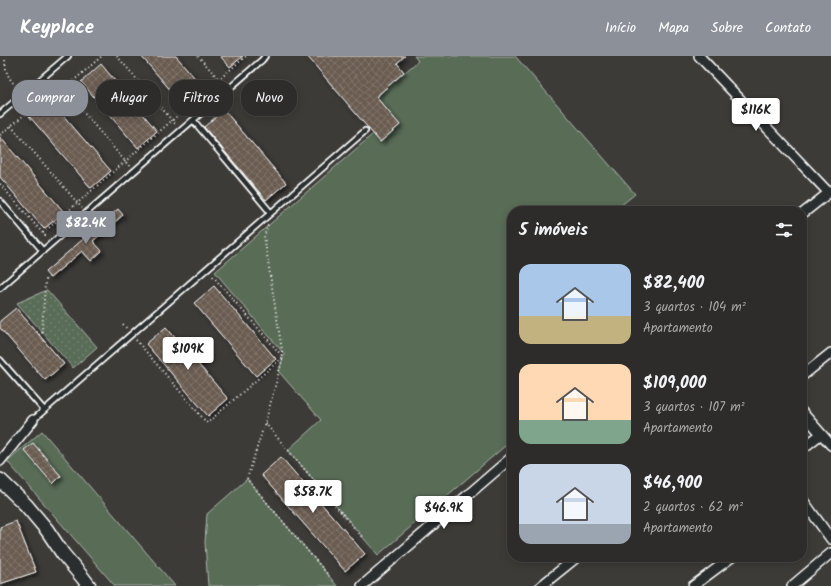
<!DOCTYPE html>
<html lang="pt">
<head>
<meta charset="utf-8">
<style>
  body { margin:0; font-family:Kalam,sans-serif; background:#3a3836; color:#f1f3f6; height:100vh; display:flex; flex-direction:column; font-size:15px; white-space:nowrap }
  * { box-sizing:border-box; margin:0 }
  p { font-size:13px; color:#a7a7a8 }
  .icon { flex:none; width:22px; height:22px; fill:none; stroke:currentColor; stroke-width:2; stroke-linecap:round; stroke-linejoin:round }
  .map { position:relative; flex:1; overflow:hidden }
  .sheet { position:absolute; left:507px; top:150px; width:300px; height:356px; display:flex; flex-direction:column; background:#2e2c2a; border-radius:16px; box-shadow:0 2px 10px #0003,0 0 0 1px #494847 }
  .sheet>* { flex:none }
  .hud { position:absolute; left:12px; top:24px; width:380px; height:36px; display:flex; gap:8px }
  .price { position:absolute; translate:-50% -34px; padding:0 9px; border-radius:4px; background:#fff; color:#222; font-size:13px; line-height:26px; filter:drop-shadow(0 1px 2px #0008) }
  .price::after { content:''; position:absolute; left:50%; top:24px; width:12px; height:9px; margin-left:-6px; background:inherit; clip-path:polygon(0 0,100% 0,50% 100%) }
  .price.selected { background:#8c9099; color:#fff }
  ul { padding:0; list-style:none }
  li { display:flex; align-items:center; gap:12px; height:100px; padding:0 12px }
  li span { display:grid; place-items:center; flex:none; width:112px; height:80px; border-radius:12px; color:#555 }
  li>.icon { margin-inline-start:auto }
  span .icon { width:48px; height:48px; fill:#fffc; stroke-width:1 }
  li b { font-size:17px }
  h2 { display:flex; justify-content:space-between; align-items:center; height:48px; padding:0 12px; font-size:17px }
  .chip { padding:0 14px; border-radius:16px; background:#2e2c2a; box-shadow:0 2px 10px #0003,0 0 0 1px #494847; font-size:14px; line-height:36px }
  .chip.selected { background:#8c9099; color:#fff }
  header { display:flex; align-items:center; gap:24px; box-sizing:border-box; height:56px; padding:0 20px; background:#8c9099; color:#fff }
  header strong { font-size:19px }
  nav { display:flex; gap:22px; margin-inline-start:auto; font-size:14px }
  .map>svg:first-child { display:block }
  .grass { fill:#586c57; stroke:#acb6ab }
  .park { fill:url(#park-dots); stroke:#acb6ab }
  .building { fill:url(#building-cross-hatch); stroke:#fff; filter:url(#shadow) }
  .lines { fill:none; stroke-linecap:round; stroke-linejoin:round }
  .service-casing { stroke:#fff; stroke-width:8 }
  .minor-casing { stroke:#fff; stroke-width:12 }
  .secondary-casing { stroke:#fff; stroke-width:16 }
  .path { stroke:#fff; stroke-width:2; stroke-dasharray:1 3; stroke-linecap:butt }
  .service { stroke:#2a2d2e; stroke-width:4.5 }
  .minor { stroke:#2a2d2e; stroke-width:9 }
  .secondary { stroke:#2a2d2e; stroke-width:13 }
</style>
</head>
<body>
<header>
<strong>Keyplace</strong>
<nav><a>Início</a><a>Mapa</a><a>Sobre</a><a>Contato</a></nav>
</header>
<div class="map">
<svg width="831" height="530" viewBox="0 0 831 530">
  <defs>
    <pattern id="park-dots" width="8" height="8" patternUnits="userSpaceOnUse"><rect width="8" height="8" fill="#586c57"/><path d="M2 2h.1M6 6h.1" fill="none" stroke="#718270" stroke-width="1.8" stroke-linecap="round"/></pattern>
    <pattern id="building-cross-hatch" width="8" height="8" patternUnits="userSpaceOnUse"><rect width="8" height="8" fill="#6a5c51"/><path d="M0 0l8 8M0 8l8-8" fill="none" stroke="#80746b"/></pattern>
    <filter id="shadow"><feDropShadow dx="2.5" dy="2.5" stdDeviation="2" flood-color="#0009"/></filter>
  </defs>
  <rect width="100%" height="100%" fill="#3d3b38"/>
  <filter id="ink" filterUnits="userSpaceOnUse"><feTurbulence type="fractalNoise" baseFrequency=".025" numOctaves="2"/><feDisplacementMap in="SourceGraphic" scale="8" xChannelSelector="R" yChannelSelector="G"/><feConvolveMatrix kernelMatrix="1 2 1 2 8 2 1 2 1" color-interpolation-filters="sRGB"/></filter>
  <g filter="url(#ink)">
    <path class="grass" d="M 414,0 L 515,0 L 635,138 L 614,155 L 512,155 L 512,384 L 378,499 L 288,394 L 321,364 L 279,316 L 283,301 L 285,299 L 215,216 L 373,78 L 381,86 L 400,69 L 376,41 L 418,5 Z
      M 42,375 L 175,530 L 115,530 L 7,405 Z
      M 247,423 L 329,520 L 337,530 L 208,530 L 205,486 L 207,458 Z"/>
    <path class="park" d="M 47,234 L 97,291 L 73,312 L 17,247 Z"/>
    <path class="building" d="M 141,0 L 176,0 L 205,34 L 185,51 Z
      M 220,0 L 243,0 L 230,11 Z
      M 307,0 L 405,0 L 397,7 L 404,16 L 376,41 L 400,69 L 380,86 Z
      M 101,8 L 157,75 L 138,92 L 81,26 Z
      M 49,43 L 111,115 L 91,132 L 29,60 Z
      M 224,54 L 286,127 L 266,144 L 204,71 Z
      M 0,81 L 64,156 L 44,173 L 0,121 Z
      M 118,153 L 123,159 L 93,185 L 102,195 L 91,205 L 82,195 L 50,222 L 45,216 Z
      M 214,230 L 276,303 L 256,320 L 194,247 Z
      M 16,252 L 64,308 L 45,324 L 0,272 L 0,265 Z
      M 166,271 L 191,300 L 201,291 L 209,300 L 199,309 L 228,343 L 208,360 L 146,288 Z
      M 33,387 L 61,420 L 53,428 L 24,394 Z
      M 281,401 L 365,498 L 345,515 L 261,419 Z
      M 16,465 L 36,516 L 0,528 L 0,471 Z"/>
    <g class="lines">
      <defs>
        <path id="service" d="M 0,58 L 68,0
          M 193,64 L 271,157
          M 0,145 L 43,195
          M 0,232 L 262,4 L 265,0
          M 0,304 L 44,354
          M 33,364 L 365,75"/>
        <path id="minor" d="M 699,0 L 829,137
          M 802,158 L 831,135
          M 802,320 L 831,297
          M 802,356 L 831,389
          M 802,393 L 821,378
          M 0,405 L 33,364
          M 802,443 L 831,483
          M 362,530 L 512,401
          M 541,530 L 577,501
          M 693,530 L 732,501
          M 792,530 L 831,497"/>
        <path id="secondary" d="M 0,424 L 26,449 L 47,474 L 63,498 L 83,522 L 89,530"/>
      </defs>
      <use href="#service" class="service-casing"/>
      <use href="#minor" class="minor-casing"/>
      <use href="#secondary" class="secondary-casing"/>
      <path class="path" d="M 5,0 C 5,18 8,21 19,34
        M 117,0 L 176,69
        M 198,0 L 224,29
        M 64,33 L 102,0
        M 11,70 L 82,152
        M 0,79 L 60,29 L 130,111
        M 0,128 L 47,182
        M 268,169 L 264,180 L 283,301 L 267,360 L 247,423 L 329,520
        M 43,177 L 246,0
        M 123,268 L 127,273
        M 39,279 L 42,276 L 45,227 L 46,224 L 50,220
        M 136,284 L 207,367 L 283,301 L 211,218
        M 265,367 L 362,481"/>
      <use href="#service" class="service"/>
      <use href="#minor" class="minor"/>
      <use href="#secondary" class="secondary"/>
    </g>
  </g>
</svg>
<b class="price" style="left:756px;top:76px">$116K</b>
<b class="price selected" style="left:86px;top:189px">$82.4K</b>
<b class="price" style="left:188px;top:315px">$109K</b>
<b class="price" style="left:313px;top:458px">$58.7K</b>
<b class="price" style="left:444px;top:474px">$46.9K</b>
<div class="hud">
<a class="chip selected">Comprar</a>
<a class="chip">Alugar</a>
<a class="chip">Filtros</a>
<a class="chip">Novo</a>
</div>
<section class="sheet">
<h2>5 imóveis<svg class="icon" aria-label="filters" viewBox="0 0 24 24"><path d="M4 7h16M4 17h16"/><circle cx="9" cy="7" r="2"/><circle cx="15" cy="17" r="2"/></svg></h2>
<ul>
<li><span style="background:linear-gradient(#a9c7e8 65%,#c2b280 0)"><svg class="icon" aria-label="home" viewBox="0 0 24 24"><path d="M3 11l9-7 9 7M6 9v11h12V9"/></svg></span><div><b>$82,400</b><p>3 quartos · 104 m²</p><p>Apartamento</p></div></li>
<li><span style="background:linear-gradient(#ffd9b3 70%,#7fa58c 0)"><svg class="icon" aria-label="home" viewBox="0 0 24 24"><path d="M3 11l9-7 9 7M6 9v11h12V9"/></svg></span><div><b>$109,000</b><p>3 quartos · 107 m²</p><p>Apartamento</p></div></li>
<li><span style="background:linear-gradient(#c9d6e8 75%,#9aa5b1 0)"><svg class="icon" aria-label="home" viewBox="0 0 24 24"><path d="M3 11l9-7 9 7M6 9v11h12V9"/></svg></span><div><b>$46,900</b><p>2 quartos · 62 m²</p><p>Apartamento</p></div></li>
</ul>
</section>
</div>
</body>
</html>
